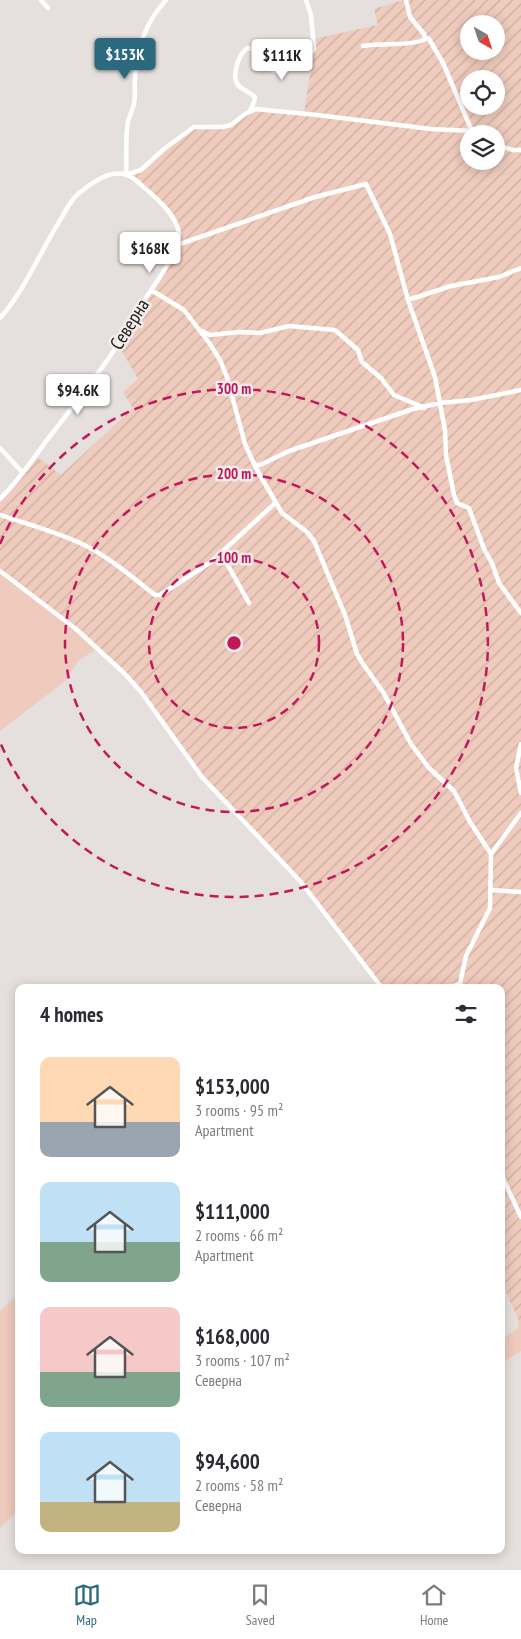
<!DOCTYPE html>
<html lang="en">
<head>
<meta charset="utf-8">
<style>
  body { margin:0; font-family:"PT Sans Narrow",sans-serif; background:#f7f7f7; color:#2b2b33; height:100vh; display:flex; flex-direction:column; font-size:19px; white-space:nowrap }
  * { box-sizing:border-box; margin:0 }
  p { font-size:16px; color:#7c7c81 }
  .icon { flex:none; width:28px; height:28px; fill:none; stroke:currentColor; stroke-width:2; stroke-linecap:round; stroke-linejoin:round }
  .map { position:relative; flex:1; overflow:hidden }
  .side { position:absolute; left:15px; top:984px; width:490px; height:570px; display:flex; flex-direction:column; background:#fff; border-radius:10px; box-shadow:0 2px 12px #0003 }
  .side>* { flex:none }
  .needle { width:32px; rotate:141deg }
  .buttons { position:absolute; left:460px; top:15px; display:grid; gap:10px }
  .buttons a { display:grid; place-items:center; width:45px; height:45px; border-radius:50%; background:#fff; box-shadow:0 2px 12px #0003; font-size:25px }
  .price { position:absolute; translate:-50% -42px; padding:0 11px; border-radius:5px; background:#fff; color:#222; font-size:16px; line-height:32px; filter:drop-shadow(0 1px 2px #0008) }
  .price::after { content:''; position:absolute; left:50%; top:30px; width:15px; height:11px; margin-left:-8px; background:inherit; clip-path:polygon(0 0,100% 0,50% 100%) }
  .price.current { background:#2b697f; color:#fff }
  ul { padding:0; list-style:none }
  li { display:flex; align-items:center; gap:15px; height:125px; padding:0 25px }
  li span { display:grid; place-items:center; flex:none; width:140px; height:100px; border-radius:10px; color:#555 }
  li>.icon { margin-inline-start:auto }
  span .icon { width:60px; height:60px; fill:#fffc; stroke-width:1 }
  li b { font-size:21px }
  h2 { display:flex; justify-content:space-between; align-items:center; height:60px; padding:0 25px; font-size:21px }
  .menu { display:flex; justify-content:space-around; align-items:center; height:70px; border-top:1px solid #e1e1e2; background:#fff; font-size:14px; color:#7c7c81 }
  .menu a { display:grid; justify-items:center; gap:2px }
  .menu .current { color:#2b697f }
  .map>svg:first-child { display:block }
  .grass { fill:#eecbbc }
  .garden { fill:url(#garden-furrows); fill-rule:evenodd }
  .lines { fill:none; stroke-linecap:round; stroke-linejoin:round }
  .minor { stroke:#fff; stroke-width:4.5 }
  .ring { fill:none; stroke:#c2185b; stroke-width:2.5; stroke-dasharray:9 6 }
  .labels { text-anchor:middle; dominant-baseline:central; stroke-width:5; stroke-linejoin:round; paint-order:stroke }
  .street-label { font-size:19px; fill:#1c1b1a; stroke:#f2ecea }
  .centre { fill:#c2185b; stroke:#f2ecea; stroke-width:2.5 }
  .ring-label { font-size:15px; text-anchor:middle; font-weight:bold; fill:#c2185b; stroke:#f2ecea; stroke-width:5; stroke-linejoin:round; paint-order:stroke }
</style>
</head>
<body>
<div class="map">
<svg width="521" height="1569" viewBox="0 0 521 1569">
  <defs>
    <pattern id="garden-furrows" width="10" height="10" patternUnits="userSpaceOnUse" patternTransform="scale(1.25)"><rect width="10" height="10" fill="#eecbbc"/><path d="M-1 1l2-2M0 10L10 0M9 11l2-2" fill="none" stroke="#ccaea1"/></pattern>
  </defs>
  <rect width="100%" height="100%" fill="#e5dfdd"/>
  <path class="grass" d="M 0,571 L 98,648 L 78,661 L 65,681 L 0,731 Z
    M 19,1293 L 19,1510 L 0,1528 L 0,1311 Z
    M 518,1319 L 521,1326 L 521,1351 L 501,1364 L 501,1340 L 518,1328 Z"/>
  <path class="garden" d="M 404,0 L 521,0 L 521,1326 L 501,1280 L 501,988 L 382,987 L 317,902 L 202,777 L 141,692 L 98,648 L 33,596 L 15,586 L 0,574 L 0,499 L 36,456 L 61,475 L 133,408 L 123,392 L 138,379 L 118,344 L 126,327 L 173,255 L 179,235 L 172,215 L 135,179 L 126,175 L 141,170 L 194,127 L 222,127 L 239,120 L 250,111 L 304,113 L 314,49 L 313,39 L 378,25 L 374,9 ZM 469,24 L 496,24 L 496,51 L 469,51 ZM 469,79 L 496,79 L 496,106 L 469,106 ZM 469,134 L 496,134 L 496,161 L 469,161 Z"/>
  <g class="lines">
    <path class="minor" d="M 41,0 L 48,8
      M 166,0 C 145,23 136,49 135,80 C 134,87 136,96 134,103 C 133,109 130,115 128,121 C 125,138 127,157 126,175 L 141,170 L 164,149 L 194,127 L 222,127 L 231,125 L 245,114 L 256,109 L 317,115 L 431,129 L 472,131 L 481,134
      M 425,37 L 429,39 L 443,63 L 472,131
      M 363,46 C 383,42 404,47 424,40 L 425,37 L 424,34 L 410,17 L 406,0
      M 250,111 L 254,102 L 255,97 C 250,92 242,90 238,85 C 231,76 239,54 247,48 L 252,49 C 259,55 266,67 274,71 C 285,76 308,58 314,49 L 311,15 L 306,0
      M 496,145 L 513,150 L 521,150
      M 177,245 L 315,197 L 366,184 L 390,234 L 408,300 L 435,377 L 445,430 L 446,455 L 454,495 L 457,503 L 469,508 L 484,549 L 492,563 L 499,583 L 521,613
      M 151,290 L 184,310 L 210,344 L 220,360 L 227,377 L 245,444 L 257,470 L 282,513 L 307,532 L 314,541 L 345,615 L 357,654 L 363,664 L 383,692 L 411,744 L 429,768 L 454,791 L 470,822 L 491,854
      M 408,300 L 451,286 L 499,277 L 521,268
      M 0,318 C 25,290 39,254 59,222 C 65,212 70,201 78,194 C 95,180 118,163 138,182 C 152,195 177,213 179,234 C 180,255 139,306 127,325 C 123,332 121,339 117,346 C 95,379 71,409 47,440 C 32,461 18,481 0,499
      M 202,331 L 210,335 L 239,332 L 260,333 L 289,326 L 335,330 L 358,350 L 362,362 L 381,378 L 394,395 L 425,408
      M 0,448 L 23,473
      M 255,465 L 260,465 L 289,451 L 413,409 L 440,403 L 471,400 L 521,390
      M 0,515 C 27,524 54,531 80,543 C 107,555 132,577 155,595 L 160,595 L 211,562 L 275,503
      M 221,553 L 249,603
      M 0,571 L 76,629 L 125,674 L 141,692 L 202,777 L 301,882 L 382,988
      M 521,744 L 516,768 L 521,793
      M 491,890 L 521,892
      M 450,988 L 460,983
      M 459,988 L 466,956 L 490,908 L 491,854 L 521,813
      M 501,1174 L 521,1217"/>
  </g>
  <g class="ring">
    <circle cx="234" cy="643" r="85"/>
    <circle cx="234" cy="643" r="169"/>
    <path d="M0 544A254 254 0 1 1 0 742"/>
  </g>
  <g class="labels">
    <g class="street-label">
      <text transform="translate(129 324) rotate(-58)">Северна</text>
    </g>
  </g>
  <circle cx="234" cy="643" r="8" class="centre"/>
  <g class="ring-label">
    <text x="234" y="394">300 m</text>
    <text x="234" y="479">200 m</text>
    <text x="234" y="563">100 m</text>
  </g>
</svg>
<div class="buttons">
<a><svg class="needle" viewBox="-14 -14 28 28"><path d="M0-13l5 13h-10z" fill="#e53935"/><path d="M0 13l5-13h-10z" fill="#7c7c81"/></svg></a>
<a><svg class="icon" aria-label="locate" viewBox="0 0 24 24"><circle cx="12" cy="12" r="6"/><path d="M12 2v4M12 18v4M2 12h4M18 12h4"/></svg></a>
<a><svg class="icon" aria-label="layers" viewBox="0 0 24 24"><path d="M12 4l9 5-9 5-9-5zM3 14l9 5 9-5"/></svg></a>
</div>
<b class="price current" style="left:125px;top:80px">$153K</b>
<b class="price" style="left:282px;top:81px">$111K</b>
<b class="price" style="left:150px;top:274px">$168K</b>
<b class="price" style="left:78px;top:416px">$94.6K</b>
<section class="side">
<h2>4 homes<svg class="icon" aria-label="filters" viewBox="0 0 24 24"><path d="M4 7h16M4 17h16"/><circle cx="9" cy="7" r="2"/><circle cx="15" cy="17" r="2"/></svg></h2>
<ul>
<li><span style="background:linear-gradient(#ffd9b3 65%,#9aa5b1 0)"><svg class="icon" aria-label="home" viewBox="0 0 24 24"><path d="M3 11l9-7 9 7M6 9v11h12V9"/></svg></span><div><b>$153,000</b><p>3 rooms · 95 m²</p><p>Apartment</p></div></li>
<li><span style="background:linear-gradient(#bfe0f5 60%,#7fa58c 0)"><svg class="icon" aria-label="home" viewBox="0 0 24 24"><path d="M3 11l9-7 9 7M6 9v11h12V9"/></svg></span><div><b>$111,000</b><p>2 rooms · 66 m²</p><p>Apartment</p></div></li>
<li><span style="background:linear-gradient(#f6c9c9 65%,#7fa58c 0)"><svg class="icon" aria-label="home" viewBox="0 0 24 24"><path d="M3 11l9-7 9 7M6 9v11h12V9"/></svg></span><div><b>$168,000</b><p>3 rooms · 107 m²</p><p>Северна</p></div></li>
<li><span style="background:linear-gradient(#bfe0f5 70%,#c2b280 0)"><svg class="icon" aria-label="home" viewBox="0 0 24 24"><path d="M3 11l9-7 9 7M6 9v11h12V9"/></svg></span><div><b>$94,600</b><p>2 rooms · 58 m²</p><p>Северна</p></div></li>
</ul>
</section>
</div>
<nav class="menu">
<a class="current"><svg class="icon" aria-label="map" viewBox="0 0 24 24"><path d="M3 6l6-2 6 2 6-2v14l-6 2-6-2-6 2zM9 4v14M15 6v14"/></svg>Map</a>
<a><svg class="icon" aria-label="saved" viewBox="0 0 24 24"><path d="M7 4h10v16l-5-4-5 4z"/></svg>Saved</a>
<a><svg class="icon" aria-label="home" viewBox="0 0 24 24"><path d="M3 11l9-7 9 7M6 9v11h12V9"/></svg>Home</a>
</nav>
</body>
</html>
